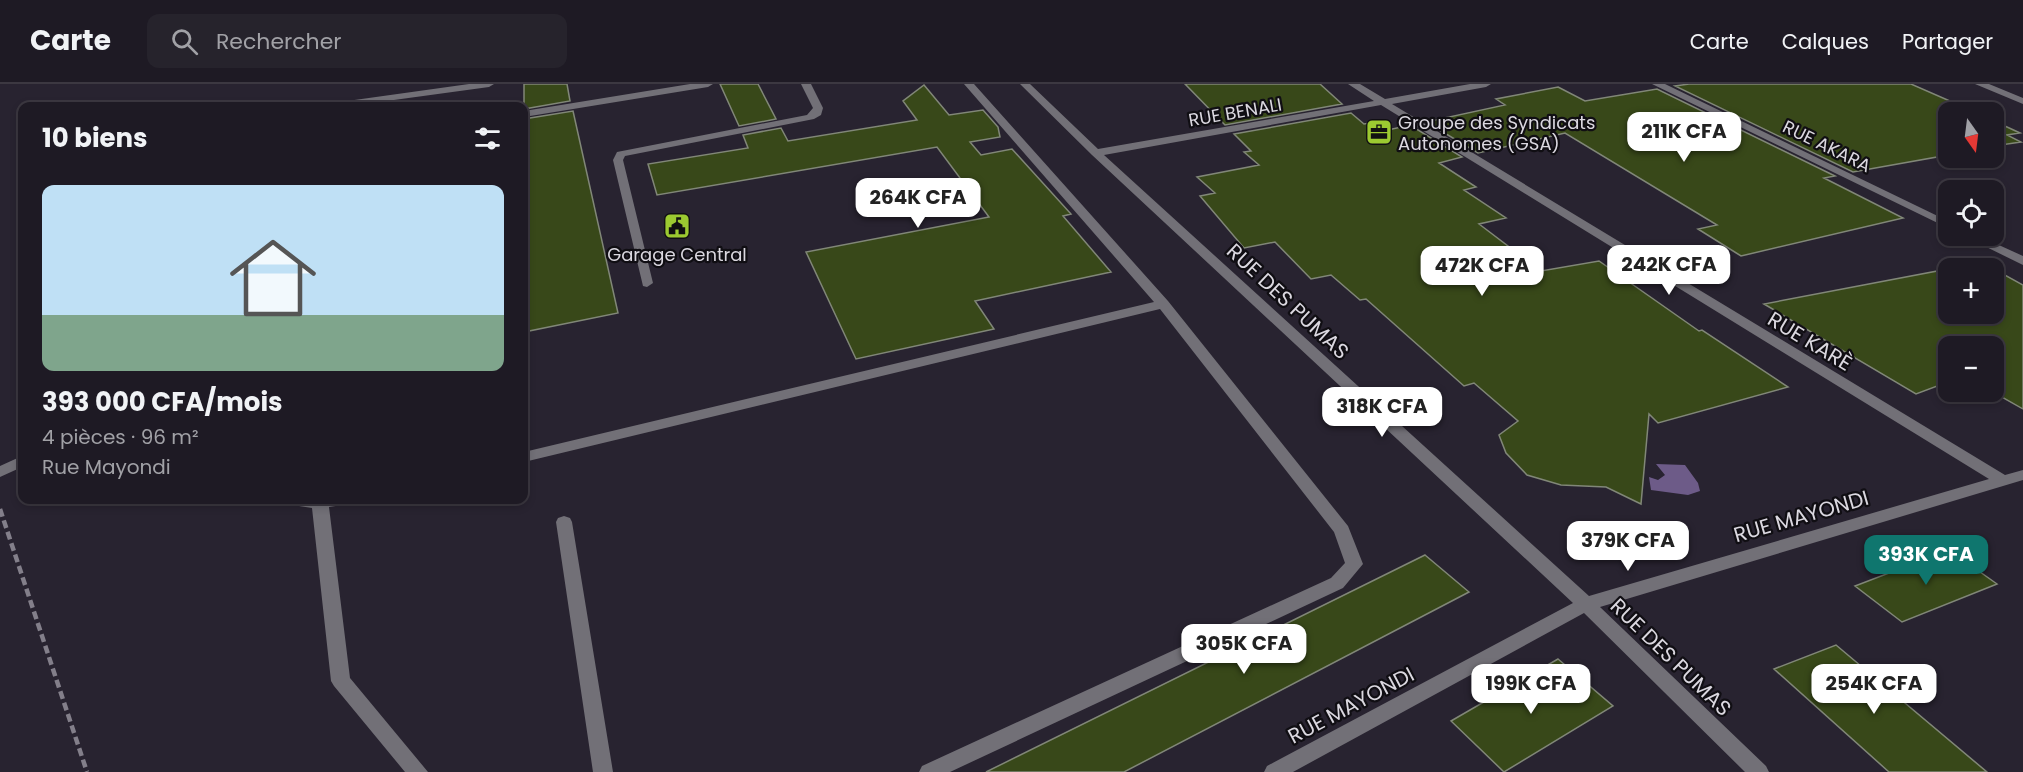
<!DOCTYPE html>
<html lang="fr">
<head>
<meta charset="utf-8">
<style>
  body { margin:0; font-family:Poppins,sans-serif; background:#26232c; color:#f1f3f6; height:100vh; display:flex; flex-direction:column; font-size:22px; white-space:nowrap }
  * { box-sizing:border-box; margin:0 }
  p { font-size:20px; color:#a1a1a6 }
  .icon { flex:none; width:33px; height:33px; fill:none; stroke:currentColor; stroke-width:2; stroke-linecap:round; stroke-linejoin:round }
  .map { position:relative; flex:1; overflow:hidden }
  .details { position:absolute; left:18px; top:18px; width:510px; height:402px; display:flex; flex-direction:column; background:#1e1a24; border-radius:12px; box-shadow:0 3px 9px #0003,0 0 0 2px #3c3841 }
  .details>* { flex:none }
  .needle { width:39px; rotate:166deg }
  .buttons { position:absolute; left:1938px; top:18px; display:grid; gap:12px }
  .buttons a { display:grid; place-items:center; width:66px; height:66px; border-radius:12px; background:#1e1a24; box-shadow:0 3px 9px #0003,0 0 0 2px #3c3841; font-size:30px }
  .price { position:absolute; translate:-50% -51px; padding:0 14px; border-radius:12px; background:#fff; color:#222; font-size:20px; line-height:39px; filter:drop-shadow(0 2px 3px #0008) }
  .price::after { content:''; position:absolute; left:50%; top:36px; width:18px; height:14px; margin-left:-9px; background:inherit; clip-path:polygon(0 0,100% 0,50% 100%) }
  .price.active { background:#0f766e; color:#fff }
  ul { padding:0; list-style:none }
  li { display:grid; align-content:center; gap:12px; height:318px; padding:0 24px }
  li+li { border-top:2px solid #3c3841 }
  li span { display:grid; place-items:center; height:186px; border-radius:12px; color:#555 }
  li>.icon { margin-inline-start:auto }
  span .icon { width:108px; height:108px; fill:#fffc; stroke-width:1 }
  li b { font-size:26px }
  h2 { display:flex; justify-content:space-between; align-items:center; height:72px; padding:0 24px; font-size:26px }
  header { display:flex; align-items:center; gap:36px; box-sizing:border-box; height:84px; padding:0 30px; background:#1e1a24; border-bottom:2px solid #3c3841 }
  header strong { font-size:28px }
  nav { display:flex; gap:33px; margin-inline-start:auto; font-size:21px }
  .search { width:420px; height:54px; background:#26232c; display:flex; align-items:center; gap:15px; box-sizing:border-box; padding:0 21px; border-radius:12px; color:#a1a1a6; font-size:22px }
  .map>svg:first-child { display:block }
  .water { fill:#6d5b88 }
  .building { fill:#384819; stroke:#818778; stroke-width:1.5 }
  .lines { fill:none; stroke-linecap:round; stroke-linejoin:round }
  .path { stroke:#837f8a; stroke-width:4.5; stroke-dasharray:8 4; stroke-linecap:butt }
  .minor { fill:#727077; fill-rule:evenodd }
  .labels { text-anchor:middle; dominant-baseline:central; stroke-width:4.5; stroke-linejoin:round; paint-order:stroke }
  .far-street-label { font-size:18px; fill:#dbd8e0; stroke:#100e13 }
  .far-poi-label { font-size:18px; fill:#dbd8e0; stroke:#100e13; text-anchor:start }
  .street-label { font-size:21px; fill:#dbd8e0; stroke:#100e13 }
</style>
</head>
<body>
<header>
<strong>Carte</strong>
<div class="search"><svg class="icon" aria-label="search" viewBox="0 0 24 24"><circle cx="10" cy="10" r="6"/><path d="M15 15l6 6"/></svg>Rechercher</div>
<nav><a>Carte</a><a>Calques</a><a>Partager</a></nav>
</header>
<div class="map">
<svg width="2023" height="688" viewBox="0 0 2023 688">
  <rect width="100%" height="100%" fill="#282330"/>
  <path class="water" d="M 1656,380 L 1685,381 L 1698,399 L 1700,407 L 1688,411 L 1651,406 L 1649,393 L 1658,396 L 1665,391 Z"/>
  <path class="building" d="M 524,0 L 567,0 L 570,17 L 524,25 Z
    M 720,0 L 758,0 L 776,35 L 739,42 Z
    M 1185,0 L 1320,0 L 1342,20 L 1225,41 Z
    M 1689,0 L 1911,0 L 1975,28 L 1948,28 L 1948,71 L 1853,88 L 1675,2 Z
    M 924,1 L 949,31 L 983,26 L 998,43 L 1000,53 L 970,58 L 981,71 L 1012,65 L 1071,130 L 1063,132 L 1111,188 L 975,217 L 994,245 L 856,275 L 806,168 L 989,133 L 937,63 L 657,111 L 648,80 L 748,64 L 743,51 L 781,44 L 788,57 L 917,36 L 903,17 Z
    M 1558,3 L 1585,17 L 1657,5 L 1835,92 L 1824,94 L 1903,134 L 1741,172 L 1698,145 L 1717,141 L 1565,49 L 1478,69 L 1426,38 L 1505,21 L 1496,15 Z
    M 573,27 L 618,229 L 524,248 L 524,35 Z
    M 1351,29 L 1364,40 L 1376,38 L 1388,46 L 1410,41 L 1462,73 L 1439,79 L 1476,103 L 1464,106 L 1506,134 L 1479,140 L 1541,187 L 1599,177 L 1699,247 L 1702,246 L 1788,303 L 1658,339 L 1649,330 L 1641,420 L 1606,403 L 1561,401 L 1527,391 L 1506,369 L 1499,351 L 1518,337 L 1474,299 L 1464,302 L 1366,215 L 1360,216 L 1331,191 L 1311,195 L 1275,158 L 1244,164 L 1200,112 L 1215,109 L 1197,93 L 1259,81 L 1244,68 L 1251,67 L 1234,50 Z
    M 1994,37 L 2020,49 L 2007,51 L 2021,58 L 1994,62 Z
    M 1983,179 L 2023,201 L 2023,325 L 1993,308 L 1994,262 L 1948,262 L 1948,298 L 1916,310 L 1764,220 L 1948,185 L 1948,230 L 1994,230 L 1994,184 L 1952,184 Z
    M 1949,466 L 1997,500 L 1902,538 L 1855,502 Z
    M 1425,471 L 1469,508 L 1124,688 L 986,688 Z
    M 1836,561 L 1987,688 L 1889,688 L 1774,585 Z
    M 1558,575 L 1613,622 L 1504,688 L 1451,637 Z"/>
  <g class="lines">
    <path class="path" d="M 0,425 L 87,688"/>
    <path class="minor" d="M 469,0 L 494,0 L 489,3 L 350,22 L 328,22 L 333,19 Z
      M 690,0 L 713,0 L 708,3 L 524,33 L 524,27 Z
      M 801,0 L 811,0 L 823,24 L 821,31 L 814,35 L 625,72 L 623,76 L 653,199 L 647,203 L 643,202 L 613,76 L 617,68 L 807,31 L 813,24 Z
      M 964,0 L 974,0 L 1168,217 L 1348,442 L 1363,480 L 1343,504 L 950,688 L 919,688 L 922,682 L 1331,494 L 1345,479 L 1334,448 L 1160,225 L 524,378 L 524,368 L 1154,218 Z
      M 1020,0 L 1030,0 L 1098,65 L 1374,17 L 1348,0 L 1360,0 L 1385,15 L 1470,0 L 1491,0 L 1486,3 L 1392,20 L 2005,391 L 2023,386 L 2023,396 L 1600,523 L 1766,682 L 1769,688 L 1745,688 L 1584,529 L 1293,688 L 1264,688 L 1267,682 L 1573,519 L 1092,71 ZM 1381,21 L 1989,395 L 1589,512 L 1104,71 Z
      M 1652,0 L 1665,0 L 1948,137 L 1948,144 Z
      M 1975,0 L 1989,0 L 2023,14 L 2023,20 Z
      M 1964,152 L 1979,152 L 2023,172 L 2023,181 Z
      M 22,372 L 22,383 L 0,393 L 0,382 Z
      M 284,416 L 351,416 L 349,420 L 329,423 L 350,594 L 428,688 L 405,688 L 334,602 L 331,597 L 312,424 L 286,420 Z
      M 564,432 L 570,434 L 572,438 L 613,688 L 593,688 L 556,438 L 558,434 Z"/>
  </g>
  <defs>
    <symbol id="office-square" viewBox="-11 -11 22 22"><rect x="-9" y="-9" width="18" height="18" rx="4" fill="#9cca31" stroke="#100e13"/><path d="M-6-3h4V-5.5h4V-3h4V5H-6ZM-1-4.5V-3h2v-1.5ZM-6 0V1H6V0Z" fill="#111"/></symbol>
    <symbol id="civic-square" viewBox="-11 -11 22 22"><rect x="-9" y="-9" width="18" height="18" rx="4" fill="#9cca31" stroke="#100e13"/><path d="M-.6-6.5H3V-4.5H.6V-3L4-1V1h2V6H-6V1h2V-1L-.6-3ZM-1.2 2.5V6h2.4V2.5Z" fill="#111"/></symbol>
  </defs>
  <g fill-rule="evenodd">
    <use href="#office-square" x="1364" y="33" width="30" height="30"/>
    <use href="#civic-square" x="662" y="127" width="30" height="30"/>
  </g>
  <g class="labels">
    <g class="far-street-label">
      <text transform="translate(1235 28) rotate(-10)">RUE BENALI</text>
      <text transform="translate(1827 62) rotate(26)">RUE AKARA</text>
    </g>
    <g class="far-poi-label">
      <text x="1398" y="38">Groupe des Syndicats<tspan x="1398" dy="21">Autonomes (GSA)</tspan></text>
      <text x="677" y="170" text-anchor="middle">Garage Central</text>
    </g>
    <g class="street-label">
      <text transform="translate(1288 217) rotate(43)">RUE DES PUMAS</text>
      <text transform="translate(1810 257) rotate(31)">RUE KARÈ</text>
      <text transform="translate(1801 432) rotate(-16)">RUE MAYONDI</text>
      <text transform="translate(1671 573) rotate(44)">RUE DES PUMAS</text>
      <text transform="translate(1351 621) rotate(-28)">RUE MAYONDI</text>
    </g>
  </g>
</svg>
<div class="buttons">
<a><svg class="needle" viewBox="-14 -14 28 28"><path d="M0-13l5 13h-10z" fill="#e53935"/><path d="M0 13l5-13h-10z" fill="#a1a1a6"/></svg></a>
<a><svg class="icon" aria-label="locate" viewBox="0 0 24 24"><circle cx="12" cy="12" r="6"/><path d="M12 2v4M12 18v4M2 12h4M18 12h4"/></svg></a>
<a>+</a>
<a>−</a>
</div>
<b class="price" style="left:1684px;top:79px">211K CFA</b>
<b class="price" style="left:918px;top:145px">264K CFA</b>
<b class="price" style="left:1669px;top:212px">242K CFA</b>
<b class="price" style="left:1482px;top:213px">472K CFA</b>
<b class="price" style="left:1382px;top:354px">318K CFA</b>
<b class="price" style="left:1628px;top:488px">379K CFA</b>
<b class="price active" style="left:1926px;top:502px">393K CFA</b>
<b class="price" style="left:1244px;top:591px">305K CFA</b>
<b class="price" style="left:1531px;top:631px">199K CFA</b>
<b class="price" style="left:1874px;top:631px">254K CFA</b>
<section class="details">
<h2>10 biens<svg class="icon" aria-label="filters" viewBox="0 0 24 24"><path d="M4 7h16M4 17h16"/><circle cx="9" cy="7" r="2"/><circle cx="15" cy="17" r="2"/></svg></h2>
<ul>
<li><span style="background:linear-gradient(#bfe0f5 70%,#7fa58c 0)"><svg class="icon" aria-label="home" viewBox="0 0 24 24"><path d="M3 11l9-7 9 7M6 9v11h12V9"/></svg></span><div><b>393 000 CFA/mois</b><p>4 pièces · 96 m²</p><p>Rue Mayondi</p></div></li>
</ul>
</section>
</div>
</body>
</html>
